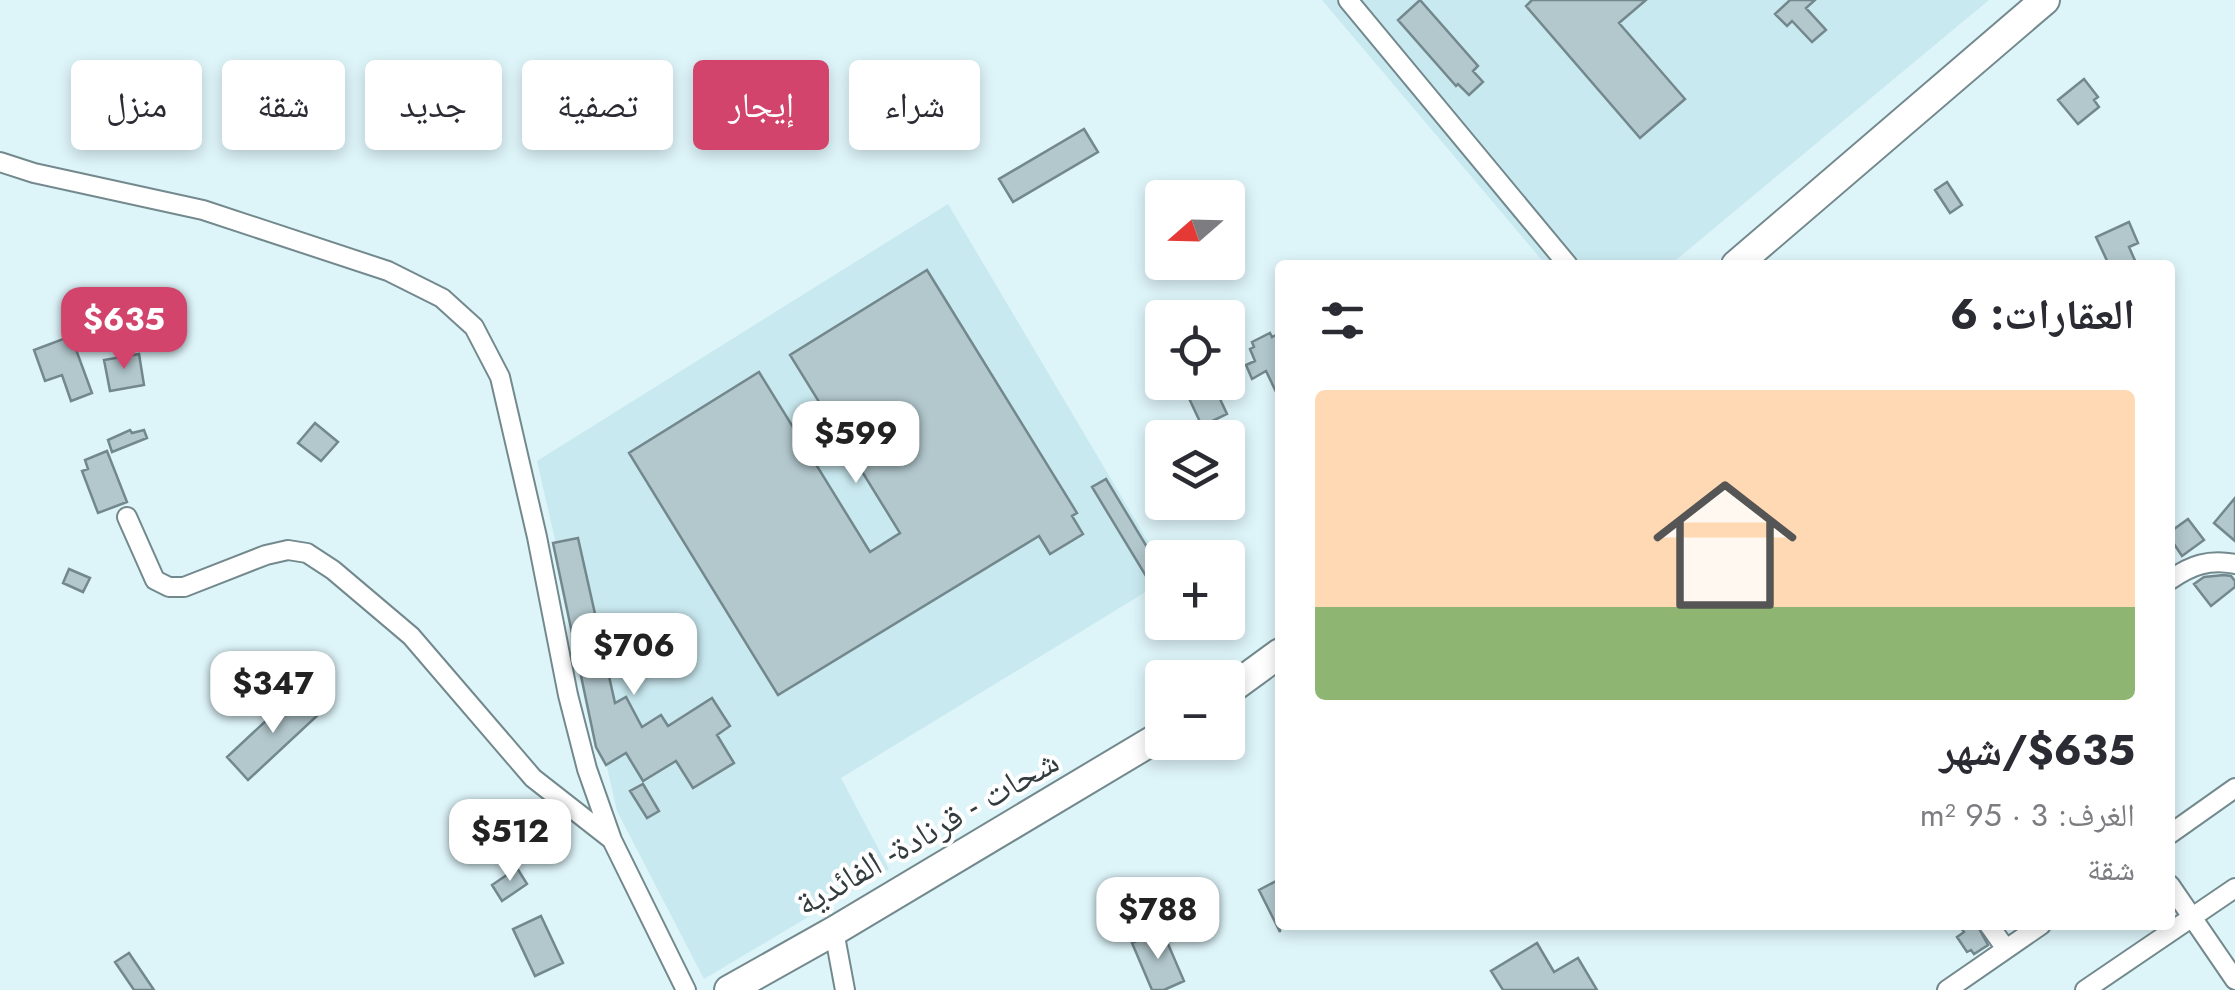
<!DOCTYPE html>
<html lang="ar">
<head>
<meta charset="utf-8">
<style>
  body { margin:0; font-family:Jost,"Noto Naskh Arabic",sans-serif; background:#f2f2f3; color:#2b2b33; direction:rtl; height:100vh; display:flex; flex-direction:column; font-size:38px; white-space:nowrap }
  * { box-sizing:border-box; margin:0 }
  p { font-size:32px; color:#7c7c81 }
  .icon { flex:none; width:55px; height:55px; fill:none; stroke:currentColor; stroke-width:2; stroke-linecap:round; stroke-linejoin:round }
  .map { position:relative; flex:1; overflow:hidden; direction:ltr }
  .sheet { position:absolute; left:1275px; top:260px; width:900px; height:670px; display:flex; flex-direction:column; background:#fff; border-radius:10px; box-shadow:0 5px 15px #0003; direction:rtl }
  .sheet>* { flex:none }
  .hud { position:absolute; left:30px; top:60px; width:950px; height:90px; direction:rtl; display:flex; gap:20px }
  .needle { width:65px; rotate:250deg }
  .fabs { position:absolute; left:1145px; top:180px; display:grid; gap:20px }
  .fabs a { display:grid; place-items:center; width:100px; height:100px; border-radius:10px; background:#fff; box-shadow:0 5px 15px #0003; font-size:50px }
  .price { position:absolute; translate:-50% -85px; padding:0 22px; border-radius:20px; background:#fff; color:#222; font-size:32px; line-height:65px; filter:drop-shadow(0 2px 5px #0008) }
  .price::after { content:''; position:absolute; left:50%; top:60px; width:30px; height:22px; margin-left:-15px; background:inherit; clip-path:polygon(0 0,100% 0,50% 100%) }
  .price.selected { background:#d2446b; color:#fff }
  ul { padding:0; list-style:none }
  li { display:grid; align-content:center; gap:20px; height:530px; padding:0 40px }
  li+li { border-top:2px solid #e1e1e2 }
  li span { display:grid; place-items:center; height:310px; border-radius:10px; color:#555 }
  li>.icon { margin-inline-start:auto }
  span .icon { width:180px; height:180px; fill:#fffc; stroke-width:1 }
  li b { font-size:42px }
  h2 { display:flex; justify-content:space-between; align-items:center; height:120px; padding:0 40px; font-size:42px }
  .tag { padding:0 35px; border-radius:10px; background:#fff; box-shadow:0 5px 15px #0003; font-size:35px; line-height:90px }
  .tag.selected { background:#d2446b; color:#fff }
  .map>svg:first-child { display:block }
  .built { fill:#c9e9f0 }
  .building { fill:#b2c8cd; stroke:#73888d; stroke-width:2.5 }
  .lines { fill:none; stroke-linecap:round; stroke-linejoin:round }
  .minor-casing { stroke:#73898d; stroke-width:22 }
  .primary-casing { stroke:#73898d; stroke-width:32 }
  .minor { stroke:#fff; stroke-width:18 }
  .primary { stroke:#fff; stroke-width:28 }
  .labels { text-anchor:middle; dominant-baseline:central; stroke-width:8; stroke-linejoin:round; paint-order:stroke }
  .street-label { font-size:35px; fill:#333c3e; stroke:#fff }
</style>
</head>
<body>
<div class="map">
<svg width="2235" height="990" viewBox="0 0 2235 990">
  <rect width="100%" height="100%" fill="#ddf4f9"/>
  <path class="built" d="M 1322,0 L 1989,0 L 1670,265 L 1546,265 Z
    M 948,204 L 1162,565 L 1162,582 L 841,778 L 889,869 L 704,979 L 617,811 L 537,461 Z"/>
  <path class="building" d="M 1420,0 L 1478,66 L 1473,71 L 1483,82 L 1469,95 L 1458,84 L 1456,86 L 1398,20 Z
    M 1532,0 L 1646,0 L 1619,23 L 1685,99 L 1640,138 L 1526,6 Z
    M 1790,0 L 1815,0 L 1806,8 L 1826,30 L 1812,42 L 1792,21 L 1787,26 L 1775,14 Z
    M 2084,79 L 2098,97 L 2094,100 L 2099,107 L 2078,124 L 2058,100 Z
    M 1084,129 L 1098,152 L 1013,202 L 999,179 Z
    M 1947,182 L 1962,205 L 1950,213 L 1935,190 Z
    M 2129,222 L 2138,243 L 2129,247 L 2137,265 L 2109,265 L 2096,237 Z
    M 927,270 L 1077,513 L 1072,516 L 1083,534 L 1050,554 L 1039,536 L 778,695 L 629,453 L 759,372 L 870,552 L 900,533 L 790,355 Z
    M 1270,333 L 1272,337 L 1280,333 L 1280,400 L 1266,371 L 1252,379 L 1246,365 L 1255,361 L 1250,349 L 1254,347 L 1252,342 Z
    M 71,336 L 92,393 L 71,401 L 62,375 L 45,381 L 34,350 Z
    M 139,354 L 144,385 L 110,391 L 104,360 Z
    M 1212,382 L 1227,414 L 1202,426 L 1187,394 Z
    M 315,423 L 338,442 L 321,461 L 298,443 Z
    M 130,430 L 132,433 L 144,430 L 147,438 L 112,452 L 108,440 Z
    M 107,451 L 127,502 L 98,513 L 82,471 L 88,469 L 85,460 Z
    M 1106,479 L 1162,572 L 1149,581 L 1092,487 Z
    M 2235,498 L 2235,541 L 2214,523 Z
    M 2188,519 L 2204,540 L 2182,556 L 2170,538 L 2170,532 Z
    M 578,538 L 615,703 L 626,697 L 642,727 L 661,715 L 668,726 L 712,698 L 730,726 L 717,735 L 734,763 L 693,788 L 676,761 L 643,781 L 626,753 L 606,765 L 596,747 L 553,543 Z
    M 69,569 L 90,578 L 83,592 L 63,583 Z
    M 2224,575 L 2231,576 L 2235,581 L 2235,587 L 2211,606 L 2194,584 L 2204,577 Z
    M 298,691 L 319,714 L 248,780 L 227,757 Z
    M 643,784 L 659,811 L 647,818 L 630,791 Z
    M 517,868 L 527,884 L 502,901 L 492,885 Z
    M 1280,879 L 1280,932 L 1259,890 Z
    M 541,916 L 563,963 L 535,976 L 513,929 Z
    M 1959,925 L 1977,925 L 1988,945 L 1974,954 L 1971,950 L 1967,952 L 1957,937 L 1964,932 Z
    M 1162,930 L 1184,981 L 1164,990 L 1152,990 L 1132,943 Z
    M 1537,943 L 1554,972 L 1578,958 L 1597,990 L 1503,990 L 1491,971 Z
    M 129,953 L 154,990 L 134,990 L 115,962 Z"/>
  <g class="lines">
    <defs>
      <path id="minor" d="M 1348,0 L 1568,265
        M 0,162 L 34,173 L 203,210 L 388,271 L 442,298 L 474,327 L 500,377 L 537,537 L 568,695 L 587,769 L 612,840 L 686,990
        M 127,517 L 155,580 L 169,587 L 184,587 L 266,555 L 288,550 L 307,553 L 333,570 L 411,636 L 533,778 L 611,839
        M 2170,580 C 2191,565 2209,559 2235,564
        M 2170,834 L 2235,788
        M 2170,885 L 2235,980
        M 1989,925 L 2006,949
        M 834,931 L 845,990
        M 1947,990 L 2041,925
        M 2085,990 L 2235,888"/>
      <path id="primary" d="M 1736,265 L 2045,0
        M 1228,691 L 1280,653
        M 729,990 L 834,931 L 1162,735"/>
    </defs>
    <use href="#minor" class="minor-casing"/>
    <use href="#primary" class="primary-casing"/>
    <use href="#minor" class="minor"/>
    <use href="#primary" class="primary"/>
  </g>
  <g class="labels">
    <g class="street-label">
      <text transform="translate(927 832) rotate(-30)">شحات - قرنادة- الفائدية</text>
    </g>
  </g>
</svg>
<div class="fabs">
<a><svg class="needle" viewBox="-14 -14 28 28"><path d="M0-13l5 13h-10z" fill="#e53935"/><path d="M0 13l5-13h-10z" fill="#7c7c81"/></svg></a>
<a><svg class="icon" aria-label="locate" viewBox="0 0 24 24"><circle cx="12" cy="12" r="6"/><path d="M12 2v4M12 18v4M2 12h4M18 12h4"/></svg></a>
<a><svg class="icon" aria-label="layers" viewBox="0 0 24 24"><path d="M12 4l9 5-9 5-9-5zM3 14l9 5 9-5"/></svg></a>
<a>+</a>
<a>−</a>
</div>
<b class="price selected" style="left:124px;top:372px">$635</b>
<b class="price" style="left:856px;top:486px">$599</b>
<b class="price" style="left:634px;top:698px">$706</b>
<b class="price" style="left:273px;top:736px">$347</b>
<b class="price" style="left:510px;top:884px">$512</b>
<b class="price" style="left:1158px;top:962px">$788</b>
<div class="hud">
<a class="tag">شراء</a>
<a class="tag selected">إيجار</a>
<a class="tag">تصفية</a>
<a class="tag">جديد</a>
<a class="tag">شقة</a>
<a class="tag">منزل</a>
</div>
<section class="sheet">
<h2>العقارات: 6<svg class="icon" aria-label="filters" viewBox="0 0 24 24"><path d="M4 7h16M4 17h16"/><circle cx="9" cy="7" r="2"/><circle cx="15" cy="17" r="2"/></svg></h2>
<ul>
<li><span style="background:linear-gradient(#ffd9b3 70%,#8fb573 0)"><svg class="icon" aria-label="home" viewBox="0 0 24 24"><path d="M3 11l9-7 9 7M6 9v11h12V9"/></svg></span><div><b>$635/شهر</b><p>الغرف: 3 · 95 m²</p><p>شقة</p></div></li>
</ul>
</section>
</div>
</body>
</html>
